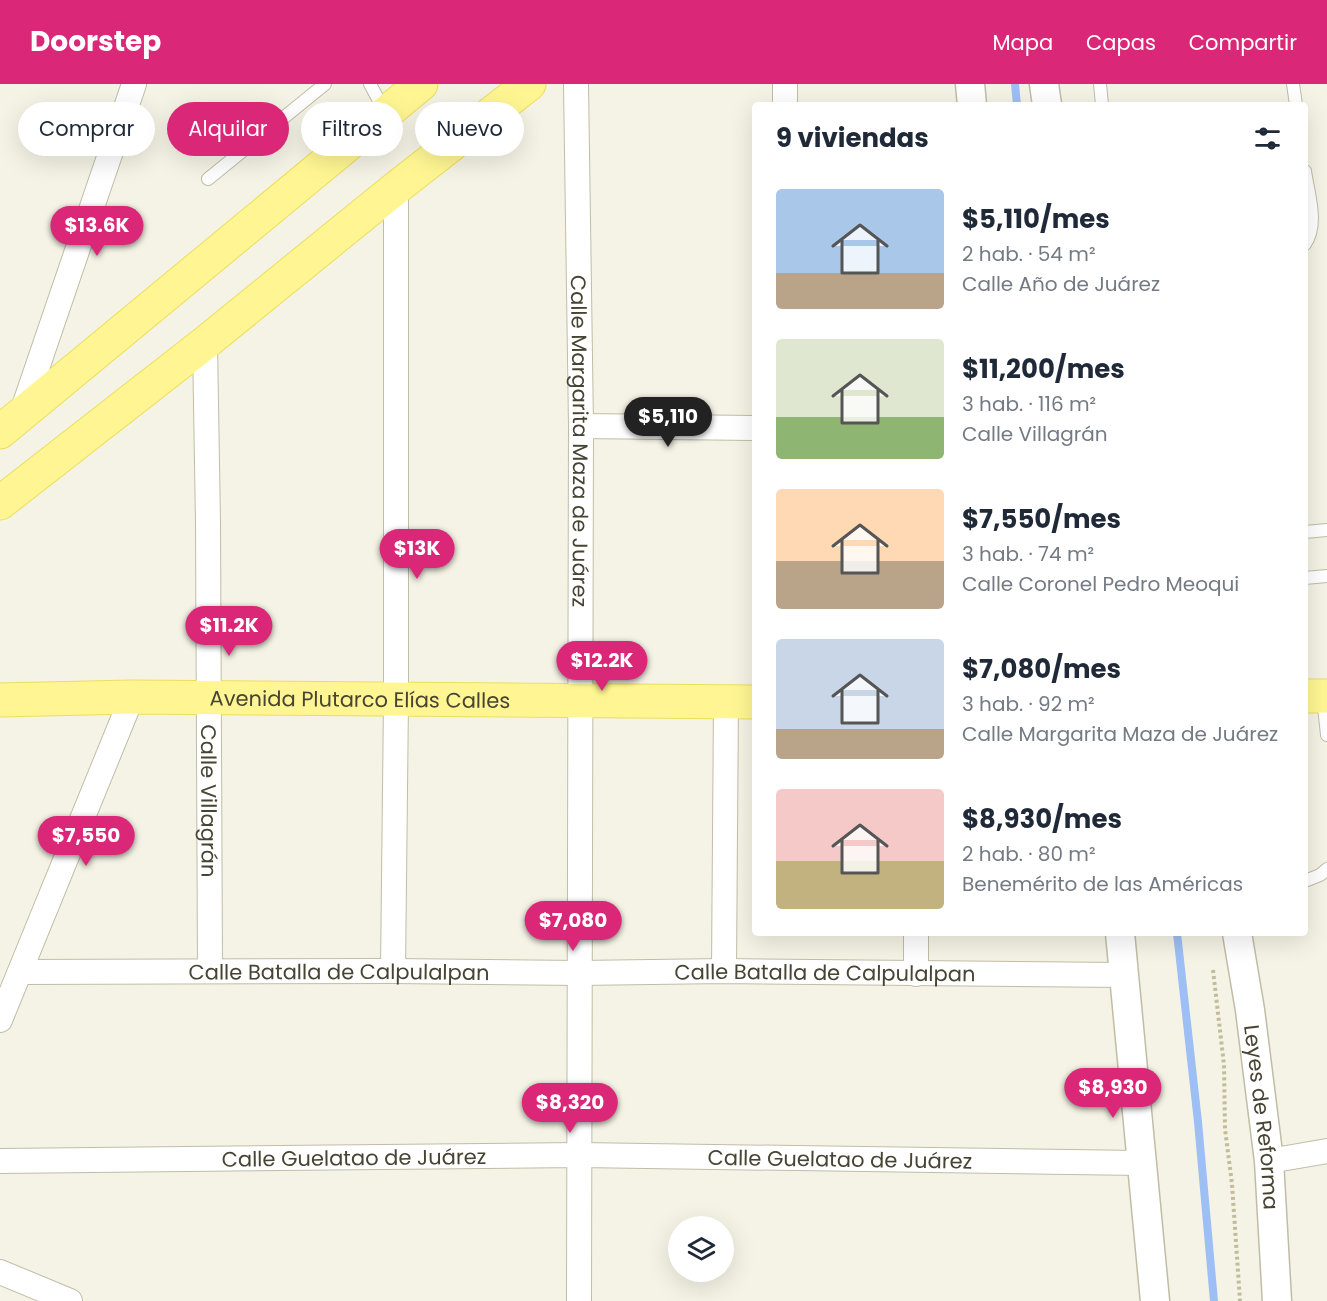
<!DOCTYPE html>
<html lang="es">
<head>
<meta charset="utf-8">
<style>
  body { margin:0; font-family:Poppins,sans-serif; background:#f2f2f3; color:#1f2937; height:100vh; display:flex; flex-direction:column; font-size:22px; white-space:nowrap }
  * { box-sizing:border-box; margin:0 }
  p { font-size:20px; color:#747a83 }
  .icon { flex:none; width:33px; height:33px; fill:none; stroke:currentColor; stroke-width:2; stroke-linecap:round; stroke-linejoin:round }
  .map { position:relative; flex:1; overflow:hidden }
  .panel { position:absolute; left:752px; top:18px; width:556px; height:834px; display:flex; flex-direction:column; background:#fff; border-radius:6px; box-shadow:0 6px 24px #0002 }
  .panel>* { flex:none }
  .banner { position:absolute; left:18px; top:18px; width:570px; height:54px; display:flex; gap:12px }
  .fabs { position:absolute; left:668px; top:1132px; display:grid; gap:12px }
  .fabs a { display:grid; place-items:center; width:66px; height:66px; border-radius:50%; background:#fff; box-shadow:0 6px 24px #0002; font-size:30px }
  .price { position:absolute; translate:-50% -51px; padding:0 14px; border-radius:21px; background:#db2777; color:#fff; font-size:20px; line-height:39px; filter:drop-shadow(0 2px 3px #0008) }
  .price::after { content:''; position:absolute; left:50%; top:36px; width:18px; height:14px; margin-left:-9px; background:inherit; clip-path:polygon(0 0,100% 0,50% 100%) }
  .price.selected { background:#222; color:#fff }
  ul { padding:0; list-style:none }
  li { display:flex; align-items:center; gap:18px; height:150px; padding:0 24px }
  li span { display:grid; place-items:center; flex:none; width:168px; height:120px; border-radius:6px; color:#555 }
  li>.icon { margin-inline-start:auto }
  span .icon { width:72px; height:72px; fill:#fffc; stroke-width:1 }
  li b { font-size:26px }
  h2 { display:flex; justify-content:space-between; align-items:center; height:72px; padding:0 24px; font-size:26px }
  .tag { padding:0 21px; border-radius:27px; background:#fff; box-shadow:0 6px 24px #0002; font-size:21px; line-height:54px }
  .tag.selected { background:#db2777; color:#fff }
  header { display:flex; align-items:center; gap:36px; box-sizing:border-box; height:84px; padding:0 30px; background:#db2777; color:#fff }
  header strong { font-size:28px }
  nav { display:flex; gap:33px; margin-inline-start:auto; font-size:21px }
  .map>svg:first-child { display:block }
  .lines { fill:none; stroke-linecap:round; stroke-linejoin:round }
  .stream { stroke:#9dbff5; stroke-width:8 }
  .service-casing { stroke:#c0bda7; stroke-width:14 }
  .minor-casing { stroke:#c0bda7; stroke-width:26 }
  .tertiary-casing { stroke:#c0bda7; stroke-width:31 }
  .primary-casing { stroke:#ecde5c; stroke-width:35 }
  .path { stroke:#c3bc98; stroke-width:4; stroke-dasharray:3 3; stroke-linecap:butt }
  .service { stroke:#fff; stroke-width:12 }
  .minor { stroke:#fff; stroke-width:24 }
  .tertiary { stroke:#fff; stroke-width:28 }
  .primary { stroke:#fff693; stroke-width:33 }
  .labels { text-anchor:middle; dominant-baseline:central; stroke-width:6; stroke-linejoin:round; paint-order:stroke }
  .street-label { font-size:21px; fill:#474434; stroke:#fff }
</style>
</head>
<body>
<header>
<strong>Doorstep</strong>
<nav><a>Mapa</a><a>Capas</a><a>Compartir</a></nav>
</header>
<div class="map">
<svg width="1327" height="1217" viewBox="0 0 1327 1217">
  <rect width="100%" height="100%" fill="#f4f3e5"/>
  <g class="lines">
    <path class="stream" d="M 1015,0 L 1017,21
      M 1177,849 L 1198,1038 L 1214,1217"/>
    <defs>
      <path id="service" d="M 370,0 L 385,28
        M 1100,0 L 1102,21
        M 1293,0 L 1296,21
        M 1305,87 C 1308,109 1319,140 1305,160
        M 208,95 L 325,0
        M 1305,448 L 1327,446
        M 1305,494 L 1327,492
        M 1323,613 L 1327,651
        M 1305,797 L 1320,791 L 1327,785"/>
      <g id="minor">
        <path id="s1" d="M 576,0 L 581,342 L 579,1217"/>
        <path d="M 785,0 L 785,21"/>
        <path id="s2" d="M 205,259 L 208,439 L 210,887"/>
        <path d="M 21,331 L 134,0"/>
        <path d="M 581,342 L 754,344"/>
        <path d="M 916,849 L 916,890"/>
        <path d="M 393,887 L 396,615 L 396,104"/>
        <path d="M 724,887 L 726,618"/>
        <path id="s3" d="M 21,888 L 393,887 L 578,889 L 724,887 L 1124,891"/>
        <path d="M 0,936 L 132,613"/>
        <path id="s4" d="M 0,1077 L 579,1071 L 1140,1079"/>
        <path d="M 1269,1077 L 1327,1067"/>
        <path d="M 0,1188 L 70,1217"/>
      </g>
      <g id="tertiary">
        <path d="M 970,0 L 972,21"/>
        <path d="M 1044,0 L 1047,21"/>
        <path d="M 1120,849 L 1155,1217"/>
        <path id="s5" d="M 1237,849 L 1250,926 L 1269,1077 L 1277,1217"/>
      </g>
      <g id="primary">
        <path d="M 0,348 L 421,0"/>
        <path d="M 0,419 L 205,259 L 396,104 L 529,0"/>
        <path d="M 1305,612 L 1327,612"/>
        <path id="s6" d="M 0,616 L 132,613 L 754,618"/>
      </g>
    </defs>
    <use href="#service" class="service-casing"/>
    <use href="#minor" class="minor-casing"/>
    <use href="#tertiary" class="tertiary-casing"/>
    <use href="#primary" class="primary-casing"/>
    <path class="path" d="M 1213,886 L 1224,981 L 1225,1045 L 1232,1100 L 1240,1217"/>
    <use href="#service" class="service"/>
    <use href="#minor" class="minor"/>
    <use href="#tertiary" class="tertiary"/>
    <use href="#primary" class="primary"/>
  </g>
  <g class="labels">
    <g class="street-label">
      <text stroke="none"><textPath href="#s1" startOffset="357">Calle Margarita Maza de Juárez</textPath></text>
      <text stroke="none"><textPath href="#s6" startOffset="360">Avenida Plutarco Elías Calles</textPath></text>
      <text stroke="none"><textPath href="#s2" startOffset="458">Calle Villagrán</textPath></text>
      <text stroke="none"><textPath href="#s3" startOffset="318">Calle Batalla de Calpulalpan</textPath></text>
      <text stroke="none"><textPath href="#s3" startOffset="804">Calle Batalla de Calpulalpan</textPath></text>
      <text stroke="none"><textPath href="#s5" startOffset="186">Leyes de Reforma</textPath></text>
      <text stroke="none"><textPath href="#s4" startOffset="354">Calle Guelatao de Juárez</textPath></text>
      <text stroke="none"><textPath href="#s4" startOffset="840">Calle Guelatao de Juárez</textPath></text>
    </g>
  </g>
</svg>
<div class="fabs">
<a><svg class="icon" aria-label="layers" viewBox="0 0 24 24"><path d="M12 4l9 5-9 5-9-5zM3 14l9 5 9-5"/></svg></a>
</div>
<b class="price" style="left:97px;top:173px">$13.6K</b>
<b class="price selected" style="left:668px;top:364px">$5,110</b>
<b class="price" style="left:417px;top:496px">$13K</b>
<b class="price" style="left:229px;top:573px">$11.2K</b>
<b class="price" style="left:602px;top:608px">$12.2K</b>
<b class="price" style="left:86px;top:783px">$7,550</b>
<b class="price" style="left:573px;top:868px">$7,080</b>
<b class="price" style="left:1113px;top:1035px">$8,930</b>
<b class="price" style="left:570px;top:1050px">$8,320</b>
<div class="banner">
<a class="tag">Comprar</a>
<a class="tag selected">Alquilar</a>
<a class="tag">Filtros</a>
<a class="tag">Nuevo</a>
</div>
<section class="panel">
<h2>9 viviendas<svg class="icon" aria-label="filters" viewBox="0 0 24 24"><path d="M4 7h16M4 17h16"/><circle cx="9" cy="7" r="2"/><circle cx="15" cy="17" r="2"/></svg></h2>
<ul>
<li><span style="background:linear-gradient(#a9c7e8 70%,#b9a48a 0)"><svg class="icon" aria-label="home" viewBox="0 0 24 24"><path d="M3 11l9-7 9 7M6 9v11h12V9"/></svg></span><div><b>$5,110/mes</b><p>2 hab. · 54 m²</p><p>Calle Año de Juárez</p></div></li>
<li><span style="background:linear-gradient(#dfe7d0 65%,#8fb573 0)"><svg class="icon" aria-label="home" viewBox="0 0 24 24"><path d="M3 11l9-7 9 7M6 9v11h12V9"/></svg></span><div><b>$11,200/mes</b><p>3 hab. · 116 m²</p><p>Calle Villagrán</p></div></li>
<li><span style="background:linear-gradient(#ffd9b3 60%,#b9a48a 0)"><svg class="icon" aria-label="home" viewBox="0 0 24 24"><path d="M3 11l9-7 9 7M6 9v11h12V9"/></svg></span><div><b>$7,550/mes</b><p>3 hab. · 74 m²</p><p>Calle Coronel Pedro Meoqui</p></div></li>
<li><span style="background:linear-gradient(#c9d6e8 75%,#b9a48a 0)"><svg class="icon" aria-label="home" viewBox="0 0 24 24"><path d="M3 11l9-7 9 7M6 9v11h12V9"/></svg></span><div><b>$7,080/mes</b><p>3 hab. · 92 m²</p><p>Calle Margarita Maza de Juárez</p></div></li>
<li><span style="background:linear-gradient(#f6c9c9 60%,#c2b280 0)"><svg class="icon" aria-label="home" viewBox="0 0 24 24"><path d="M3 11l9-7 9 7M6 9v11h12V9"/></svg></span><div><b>$8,930/mes</b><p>2 hab. · 80 m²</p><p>Benemérito de las Américas</p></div></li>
</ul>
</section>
</div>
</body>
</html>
